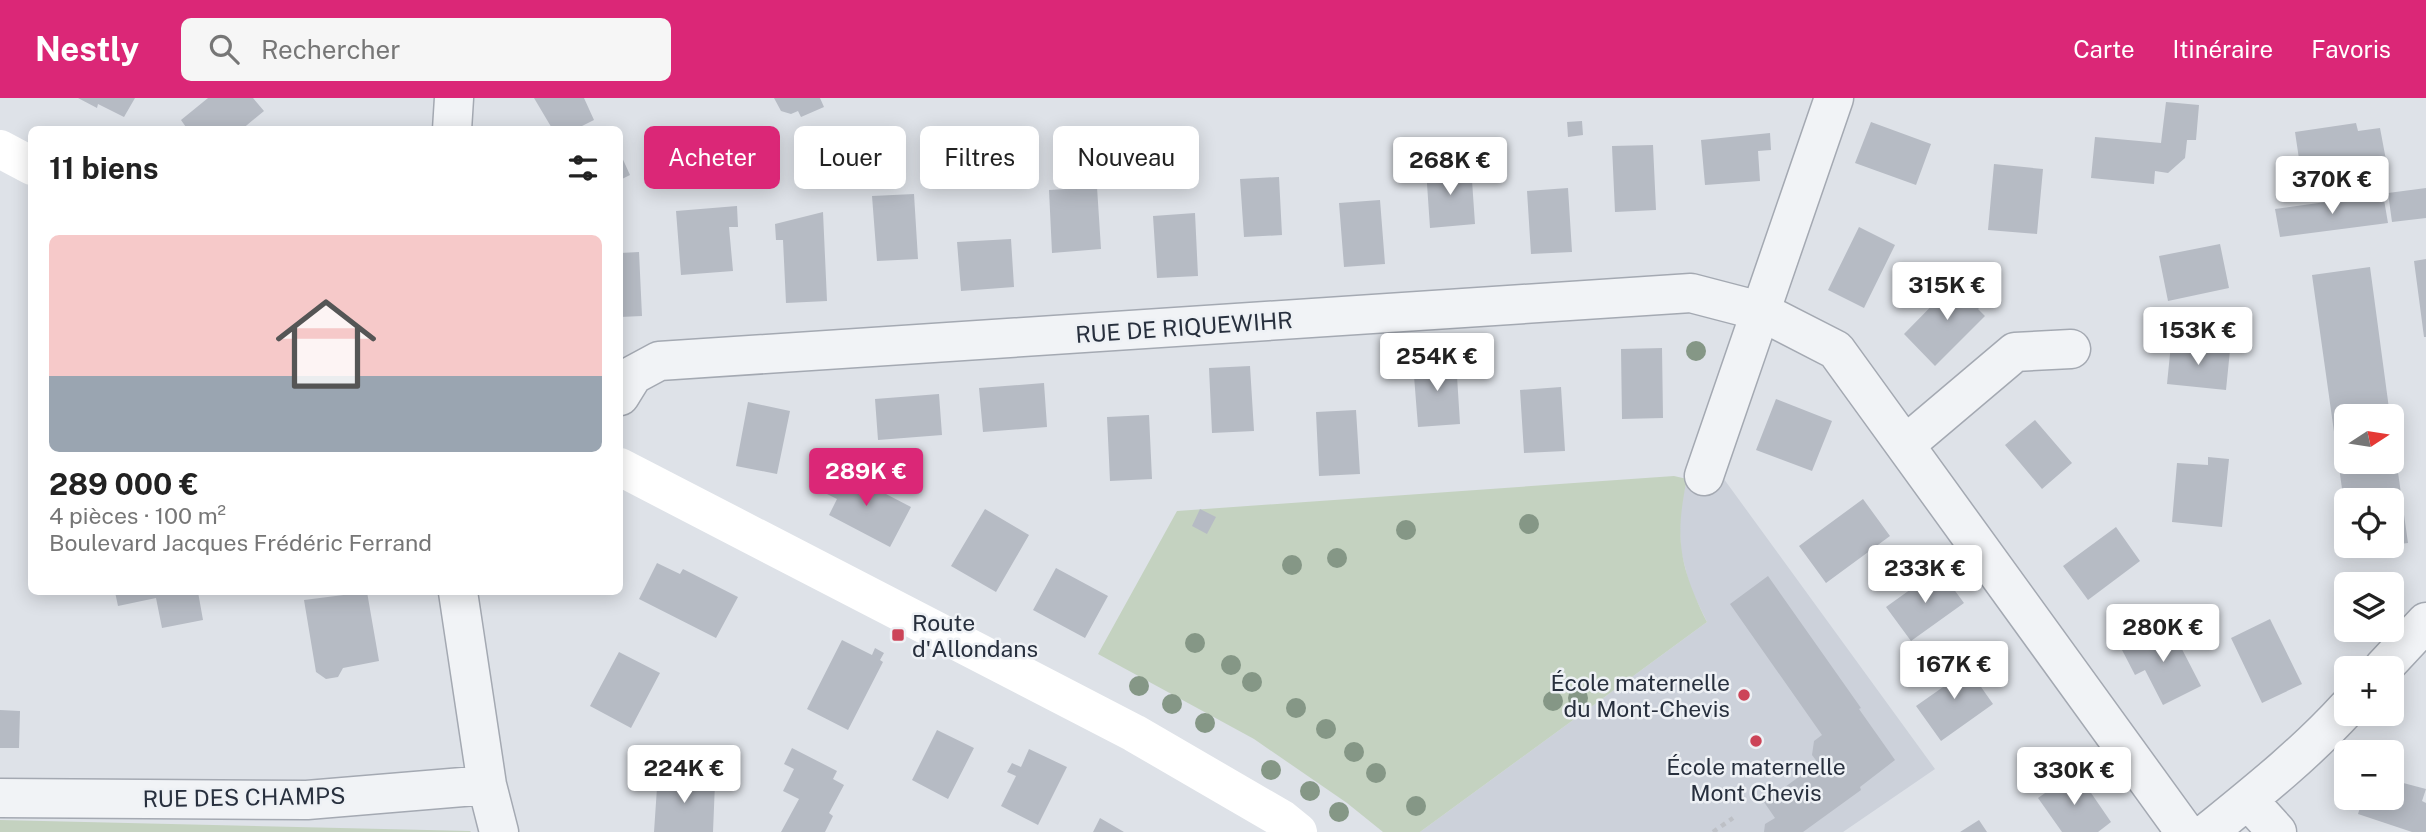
<!DOCTYPE html>
<html lang="fr">
<head>
<meta charset="utf-8">
<style>
  body { margin:0; font-family:"Public Sans",sans-serif; background:#f6f6f6; color:#222; height:100vh; display:flex; flex-direction:column; font-size:26px; white-space:nowrap }
  * { box-sizing:border-box; margin:0 }
  p { font-size:23px; color:#767676 }
  .icon { flex:none; width:38px; height:38px; fill:none; stroke:currentColor; stroke-width:2; stroke-linecap:round; stroke-linejoin:round }
  .map { position:relative; flex:1; overflow:hidden }
  .panel { position:absolute; left:28px; top:28px; width:595px; height:469px; display:flex; flex-direction:column; background:#fff; border-radius:10px; box-shadow:0 4px 18px #0003 }
  .panel>* { flex:none }
  .top-card { position:absolute; left:644px; top:28px; width:665px; height:63px; display:flex; gap:14px }
  .needle { width:46px; rotate:78deg }
  .controls { position:absolute; left:2334px; top:306px; display:grid; gap:14px }
  .controls a { display:grid; place-items:center; width:70px; height:70px; border-radius:10px; background:#fff; box-shadow:0 4px 18px #0003; font-size:35px }
  .price { position:absolute; translate:-50% -60px; padding:0 16px; border-radius:7px; background:#fff; color:#222; font-size:23px; line-height:46px; filter:drop-shadow(0 2px 4px #0008) }
  .price::after { content:''; position:absolute; left:50%; top:42px; width:21px; height:16px; margin-left:-10px; background:inherit; clip-path:polygon(0 0,100% 0,50% 100%) }
  .price.active { background:#db2777; color:#fff }
  ul { padding:0; list-style:none }
  li { display:grid; align-content:center; gap:14px; height:371px; padding:0 21px }
  li span { display:grid; place-items:center; height:217px; border-radius:10px; color:#555 }
  li>.icon { margin-inline-start:auto }
  span .icon { width:126px; height:126px; fill:#fffc; stroke-width:1 }
  li b { font-size:30px }
  h2 { display:flex; justify-content:space-between; align-items:center; height:84px; padding:0 21px; font-size:30px }
  .pill { padding:0 24px; border-radius:10px; background:#fff; box-shadow:0 4px 18px #0003; font-size:24px; line-height:63px }
  .pill.active { background:#db2777; color:#fff }
  header { display:flex; align-items:center; gap:42px; box-sizing:border-box; height:98px; padding:0 35px; background:#db2777; color:#fff }
  header strong { font-size:33px }
  nav { display:flex; gap:38px; margin-inline-start:auto; font-size:24px }
  .search { width:490px; height:63px; background:#f6f6f6; display:flex; align-items:center; gap:18px; box-sizing:border-box; padding:0 24px; border-radius:10px; color:#767676; font-size:26px }
  .map>svg:first-child { display:block }
  .built { fill:#ccd1da }
  .green { fill:#c4d2c0 }
  .building { fill:#b6bbc4 }
  .lines { fill:none; stroke-linecap:round; stroke-linejoin:round }
  .street-casing { stroke:#a4a9b2; stroke-width:41 }
  .path { stroke:#bdc0c6; stroke-width:4.5; stroke-dasharray:5 5; stroke-linecap:butt }
  .street { stroke:#f1f3f6; stroke-width:38 }
  .secondary { stroke:#fff; stroke-width:38 }
  .tree { fill:#859786 }
  .poi-dot { fill:#cc4458; stroke:#eef1f5; stroke-width:2.5 }
  .labels { text-anchor:middle; dominant-baseline:central; stroke-width:5; stroke-linejoin:round; paint-order:stroke }
  .street-label { font-size:23px; fill:#28303e; stroke:#eef1f5 }
  .poi-label { font-size:23px; fill:#28303e; stroke:#eef1f5; text-anchor:start }
</style>
</head>
<body>
<header>
<strong>Nestly</strong>
<div class="search"><svg class="icon" aria-label="search" viewBox="0 0 24 24"><circle cx="10" cy="10" r="6"/><path d="M15 15l6 6"/></svg>Rechercher</div>
<nav><a>Carte</a><a>Itinéraire</a><a>Favoris</a></nav>
</header>
<div class="map">
<svg width="2426" height="734" viewBox="0 0 2426 734">
  <rect width="100%" height="100%" fill="#dee2e8"/>
  <path class="built" d="M 1721,377 L 1935,671 L 1843,734 L 1420,734 L 1707,524 L 1690,489 L 1681,453 L 1679,416 L 1687,381 Z"/>
  <path class="green" d="M 1674,378 L 1687,381 C 1674,441 1680,469 1707,524 L 1420,734 L 1383,734 L 1347,705 L 1254,641 L 1098,556 L 1177,413 Z
    M 0,722 L 470,733 L 471,734 L 0,734 Z"/>
  <path class="building" d="M 78,0 L 135,0 L 124,19 L 98,6 L 97,10 Z
    M 208,0 L 253,0 L 264,13 L 241,32 L 188,32 L 181,22 Z
    M 534,0 L 584,0 L 594,22 L 574,32 L 553,32 Z
    M 774,0 L 820,0 L 824,9 L 801,19 L 798,13 L 791,16 L 781,13 Z
    M 2166,4 L 2199,7 L 2196,42 L 2187,42 L 2185,60 L 2168,75 L 2155,73 L 2154,86 L 2091,80 L 2095,39 L 2161,45 Z
    M 1582,23 L 1583,37 L 1568,39 L 1567,24 Z
    M 1871,24 L 1931,46 L 1916,87 L 1855,65 Z
    M 2356,25 L 2358,33 L 2380,30 L 2386,62 L 2342,69 L 2337,75 L 2302,81 L 2295,34 Z
    M 1770,35 L 1771,52 L 1758,53 L 1760,83 L 1705,87 L 1701,42 Z
    M 1653,47 L 1656,112 L 1615,114 L 1612,48 Z
    M 620,55 L 630,77 L 620,82 Z
    M 1994,66 L 2043,71 L 2037,136 L 1988,132 Z
    M 1471,68 L 1475,126 L 1430,130 L 1426,71 Z
    M 1279,79 L 1282,137 L 1244,139 L 1240,81 Z
    M 1097,89 L 1101,151 L 1052,155 L 1049,92 Z
    M 1568,90 L 1572,154 L 1531,156 L 1527,93 Z
    M 2426,90 L 2426,120 L 2392,124 L 2388,95 Z
    M 914,96 L 918,161 L 877,163 L 872,98 Z
    M 2383,96 L 2388,125 L 2280,139 L 2275,111 Z
    M 1380,102 L 1385,166 L 1344,169 L 1339,105 Z
    M 737,108 L 738,129 L 729,129 L 733,173 L 681,177 L 676,113 Z
    M 823,114 L 827,203 L 786,205 L 783,142 L 776,142 L 775,126 Z
    M 1195,115 L 1198,178 L 1157,180 L 1153,118 Z
    M 1859,129 L 1895,147 L 1864,210 L 1828,192 Z
    M 1011,141 L 1014,189 L 961,193 L 957,144 Z
    M 2220,146 L 2229,190 L 2168,203 L 2159,158 Z
    M 639,154 L 642,218 L 620,219 L 620,155 Z
    M 2426,161 L 2426,239 L 2424,239 L 2414,163 Z
    M 2370,169 L 2390,318 L 2347,318 L 2347,364 L 2392,364 L 2394,346 L 2408,445 L 2392,447 L 2392,402 L 2347,402 L 2345,412 L 2312,177 Z
    M 1964,182 L 1985,204 L 1978,211 L 1985,218 L 1935,268 L 1904,236 L 1953,186 L 1956,189 Z
    M 2171,246 L 2230,252 L 2226,292 L 2167,286 Z
    M 1662,250 L 1663,320 L 1622,321 L 1621,251 Z
    M 1456,262 L 1460,326 L 1418,329 L 1413,265 Z
    M 1250,268 L 1254,333 L 1212,335 L 1209,270 Z
    M 1044,285 L 1047,329 L 983,334 L 979,290 Z
    M 1561,289 L 1565,353 L 1524,355 L 1520,292 Z
    M 939,296 L 942,337 L 878,342 L 875,301 Z
    M 1776,301 L 1832,323 L 1812,373 L 1756,352 Z
    M 748,304 L 790,313 L 777,376 L 736,368 Z
    M 1356,312 L 1360,376 L 1319,378 L 1316,314 Z
    M 1149,317 L 1152,381 L 1110,383 L 1107,319 Z
    M 2035,322 L 2072,365 L 2042,391 L 2005,347 Z
    M 2208,359 L 2229,361 L 2222,429 L 2172,424 L 2177,365 L 2208,367 Z
    M 836,370 L 911,409 L 890,449 L 829,417 L 837,401 L 823,394 Z
    M 1863,401 L 1890,438 L 1826,485 L 1799,448 Z
    M 985,411 L 1029,437 L 996,494 L 951,468 Z
    M 1200,411 L 1216,419 L 1207,436 L 1192,428 Z
    M 2116,429 L 2140,463 L 2088,502 L 2063,468 Z
    M 657,465 L 680,476 L 683,471 L 738,499 L 716,540 L 639,501 Z
    M 1056,470 L 1108,498 L 1085,540 L 1033,512 Z
    M 1939,471 L 1964,505 L 1911,543 L 1886,509 Z
    M 1768,478 L 1861,610 L 1859,611 L 1895,662 L 1860,689 L 1861,692 L 1803,734 L 1764,734 L 1765,726 L 1775,720 L 1764,704 L 1818,665 L 1812,657 L 1814,643 L 1822,637 L 1730,506 Z
    M 115,494 L 198,494 L 203,522 L 162,530 L 156,500 L 118,508 Z
    M 367,494 L 379,563 L 343,570 L 338,579 L 326,581 L 316,574 L 304,502 Z
    M 2270,521 L 2302,586 L 2262,605 L 2231,540 Z
    M 2170,528 L 2201,588 L 2163,607 L 2145,572 L 2135,577 L 2121,550 L 2153,533 L 2154,536 Z
    M 842,542 L 872,557 L 875,550 L 884,555 L 880,562 L 883,564 L 848,632 L 807,611 Z
    M 619,554 L 660,575 L 631,630 L 590,608 Z
    M 1960,559 L 1993,606 L 1941,643 L 1916,608 L 1946,587 L 1938,575 Z
    M 0,612 L 20,613 L 19,650 L 0,650 Z
    M 937,632 L 974,650 L 948,701 L 912,682 Z
    M 792,650 L 837,673 L 833,681 L 844,687 L 829,715 L 833,718 L 825,734 L 781,734 L 799,701 L 783,693 L 794,671 L 784,666 Z
    M 1029,651 L 1067,669 L 1038,727 L 1001,708 L 1016,678 L 1007,674 L 1012,665 L 1021,669 Z
    M 2076,673 L 2111,724 L 2098,734 L 2062,734 L 2038,700 Z
    M 658,675 L 693,677 L 692,684 L 715,685 L 713,734 L 654,734 Z
    M 2392,682 L 2426,691 L 2422,703 L 2426,705 L 2426,734 L 2412,734 L 2358,716 L 2363,700 L 2392,700 Z
    M 1100,720 L 1124,734 L 1093,734 Z
    M 1979,722 L 1987,734 L 1960,734 Z"/>
  <g class="lines">
    <defs>
      <path id="street" d="M 452,32 L 454,0
        M 620,298 L 633,277 L 659,263 L 1691,195 L 1760,213 L 1836,252 L 2185,734
        M 1905,347 L 2015,254 L 2071,251
        M 1704,378 L 1834,0
        M 458,494 L 487,687 L 499,734
        M 2383,570 L 2426,524
        M 0,700 L 307,702 L 487,687
        M 2248,702 L 2277,734
        M 2208,734 C 2256,695 2305,656 2347,610"/>
    </defs>
    <use href="#street" class="street-casing"/>
    <path class="path" d="M 1713,734 L 1733,720"/>
    <use href="#street" class="street"/>
    <path class="secondary" d="M 0,51 L 32,68
      M 620,369 L 1134,635 L 1282,721 L 1298,734"/>
  </g>
  <g class="tree">
    <circle cx="1696" cy="253" r="10"/>
    <circle cx="1529" cy="426" r="10"/>
    <circle cx="1406" cy="432" r="10"/>
    <circle cx="1337" cy="460" r="10"/>
    <circle cx="1292" cy="467" r="10"/>
    <circle cx="1195" cy="545" r="10"/>
    <circle cx="1231" cy="567" r="10"/>
    <circle cx="1252" cy="584" r="10"/>
    <circle cx="1139" cy="588" r="10"/>
    <circle cx="1578" cy="600" r="10"/>
    <circle cx="1553" cy="603" r="10"/>
    <circle cx="1172" cy="606" r="10"/>
    <circle cx="1296" cy="610" r="10"/>
    <circle cx="1205" cy="625" r="10"/>
    <circle cx="1326" cy="631" r="10"/>
    <circle cx="1354" cy="654" r="10"/>
    <circle cx="1271" cy="672" r="10"/>
    <circle cx="1376" cy="675" r="10"/>
    <circle cx="1310" cy="693" r="10"/>
    <circle cx="1416" cy="708" r="10"/>
    <circle cx="1339" cy="714" r="10"/>
  </g>
  <g class="poi-dot">
    <rect x="891" y="530" width="14" height="14" rx="3.5"/>
    <circle cx="1744" cy="597" r="7"/>
    <circle cx="1756" cy="643" r="7"/>
  </g>
  <g class="labels">
    <g class="street-label">
      <text transform="translate(1184 229) rotate(-4)">RUE DE RIQUEWIHR</text>
      <text transform="translate(244 699) rotate(-1)">RUE DES CHAMPS</text>
    </g>
    <g class="poi-label">
      <text x="912" y="524">Route<tspan x="912" dy="26">d'Allondans</tspan></text>
      <text x="1730" y="584" text-anchor="end">École maternelle<tspan x="1730" dy="26">du Mont-Chevis</tspan></text>
      <text x="1756" y="668" text-anchor="middle">École maternelle<tspan x="1756" dy="26">Mont Chevis</tspan></text>
    </g>
  </g>
</svg>
<div class="controls">
<a><svg class="needle" viewBox="-14 -14 28 28"><path d="M0-13l5 13h-10z" fill="#e53935"/><path d="M0 13l5-13h-10z" fill="#767676"/></svg></a>
<a><svg class="icon" aria-label="locate" viewBox="0 0 24 24"><circle cx="12" cy="12" r="6"/><path d="M12 2v4M12 18v4M2 12h4M18 12h4"/></svg></a>
<a><svg class="icon" aria-label="layers" viewBox="0 0 24 24"><path d="M12 4l9 5-9 5-9-5zM3 14l9 5 9-5"/></svg></a>
<a>+</a>
<a>−</a>
</div>
<b class="price" style="left:1450px;top:99px">268K €</b>
<b class="price" style="left:2332px;top:118px">370K €</b>
<b class="price" style="left:1947px;top:224px">315K €</b>
<b class="price" style="left:2198px;top:269px">153K €</b>
<b class="price" style="left:1437px;top:295px">254K €</b>
<b class="price active" style="left:866px;top:410px">289K €</b>
<b class="price" style="left:1925px;top:507px">233K €</b>
<b class="price" style="left:2163px;top:566px">280K €</b>
<b class="price" style="left:1954px;top:603px">167K €</b>
<b class="price" style="left:684px;top:707px">224K €</b>
<b class="price" style="left:2074px;top:709px">330K €</b>
<div class="top-card">
<a class="pill active">Acheter</a>
<a class="pill">Louer</a>
<a class="pill">Filtres</a>
<a class="pill">Nouveau</a>
</div>
<section class="panel">
<h2>11 biens<svg class="icon" aria-label="filters" viewBox="0 0 24 24"><path d="M4 7h16M4 17h16"/><circle cx="9" cy="7" r="2"/><circle cx="15" cy="17" r="2"/></svg></h2>
<ul>
<li><span style="background:linear-gradient(#f6c9c9 65%,#9aa5b1 0)"><svg class="icon" aria-label="home" viewBox="0 0 24 24"><path d="M3 11l9-7 9 7M6 9v11h12V9"/></svg></span><div><b>289 000 €</b><p>4 pièces · 100 m²</p><p>Boulevard Jacques Frédéric Ferrand</p></div></li>
</ul>
</section>
</div>
</body>
</html>
